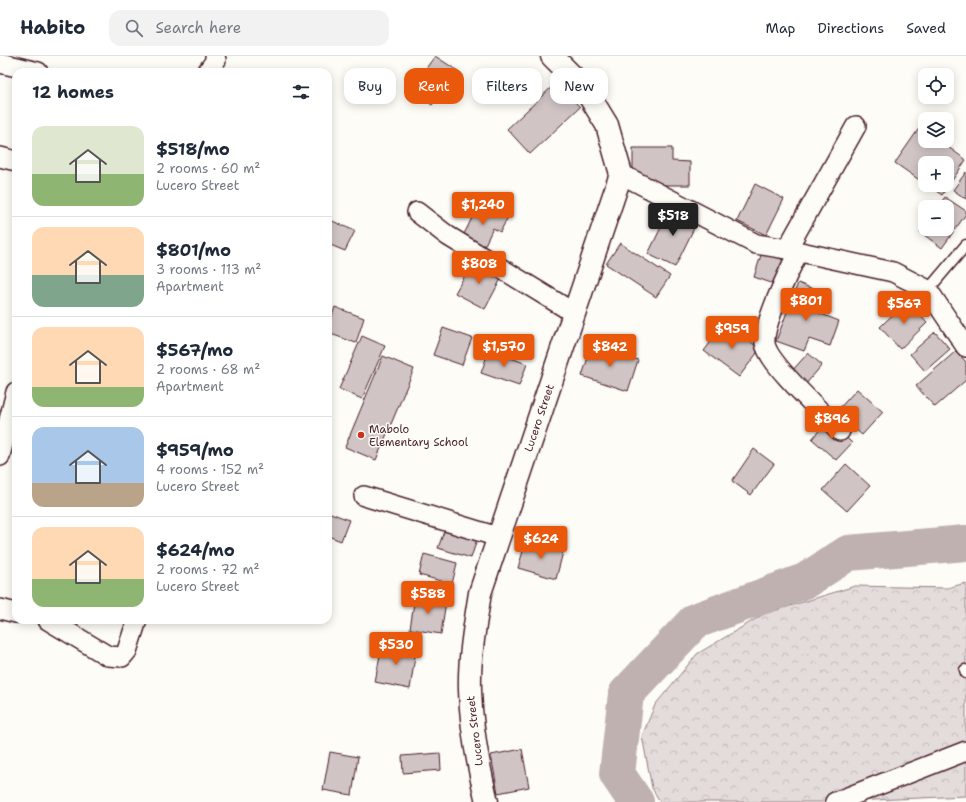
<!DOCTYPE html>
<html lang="en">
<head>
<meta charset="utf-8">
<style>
  body { margin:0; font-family:"Shantell Sans",sans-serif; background:#f2f2f3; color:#1f2937; height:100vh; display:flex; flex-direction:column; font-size:15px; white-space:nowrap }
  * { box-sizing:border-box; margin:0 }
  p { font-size:13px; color:#747a83 }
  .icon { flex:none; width:22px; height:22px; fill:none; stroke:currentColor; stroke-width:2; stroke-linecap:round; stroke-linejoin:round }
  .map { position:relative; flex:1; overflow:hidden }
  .details { position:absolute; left:12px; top:12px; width:320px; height:556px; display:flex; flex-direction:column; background:#fff; border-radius:12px; box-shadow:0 2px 10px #0003 }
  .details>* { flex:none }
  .guide { position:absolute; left:344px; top:12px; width:380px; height:36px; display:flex; gap:8px }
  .buttons { position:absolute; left:918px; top:12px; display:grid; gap:8px }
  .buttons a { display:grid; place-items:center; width:36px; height:36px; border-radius:8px; background:#fff; box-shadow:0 2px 10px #0003; font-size:20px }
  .price { position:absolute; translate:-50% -34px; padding:0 9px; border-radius:4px; background:#ea580c; color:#fff; font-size:13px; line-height:26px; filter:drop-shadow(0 1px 2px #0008) }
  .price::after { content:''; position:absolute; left:50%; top:24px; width:12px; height:9px; margin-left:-6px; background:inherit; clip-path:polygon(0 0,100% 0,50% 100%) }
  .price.current { background:#222; color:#fff }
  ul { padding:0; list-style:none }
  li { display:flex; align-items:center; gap:12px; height:100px; padding:0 20px }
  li+li { border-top:1px solid #e0e1e3 }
  li span { display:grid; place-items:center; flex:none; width:112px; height:80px; border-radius:12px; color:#555 }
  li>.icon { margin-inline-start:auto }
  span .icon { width:48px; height:48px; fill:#fffc; stroke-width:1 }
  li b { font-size:17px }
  h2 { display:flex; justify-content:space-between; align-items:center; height:48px; padding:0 20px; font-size:17px }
  .pill { padding:0 14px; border-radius:12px; background:#fff; box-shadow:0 2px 10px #0003; font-size:14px; line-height:36px }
  .pill.current { background:#ea580c; color:#fff }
  header { display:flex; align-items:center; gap:24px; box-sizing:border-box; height:56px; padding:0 20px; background:#fff; border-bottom:1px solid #e0e1e3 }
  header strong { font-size:19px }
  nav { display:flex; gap:22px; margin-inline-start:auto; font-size:14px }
  .search { width:280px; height:36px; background:#f2f2f3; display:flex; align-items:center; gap:10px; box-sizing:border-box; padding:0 14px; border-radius:12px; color:#747a83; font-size:15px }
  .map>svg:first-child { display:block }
  .forest { fill:url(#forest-crowns); stroke:#967e82 }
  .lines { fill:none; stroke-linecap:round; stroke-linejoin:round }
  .river { stroke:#c0b1b1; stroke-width:36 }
  .building { fill:#d0c5c4; stroke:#4a1f2b }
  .service-casing { stroke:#4a1f2b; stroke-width:13 }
  .minor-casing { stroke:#4a1f2b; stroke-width:22 }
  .tertiary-casing { stroke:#4a1f2b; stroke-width:25 }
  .service { stroke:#fdfcf7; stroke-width:10 }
  .minor { stroke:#fdfcf7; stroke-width:19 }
  .tertiary { stroke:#fdfcf7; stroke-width:22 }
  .poi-dot { fill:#c8321e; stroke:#fdfcf7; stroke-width:1.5 }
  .labels { text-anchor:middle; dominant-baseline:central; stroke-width:3; stroke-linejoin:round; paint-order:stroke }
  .street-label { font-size:11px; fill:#4a1f2b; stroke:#fdfcf7 }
  .poi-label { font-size:11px; fill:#4a1f2b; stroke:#fdfcf7; text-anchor:start }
</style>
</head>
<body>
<header>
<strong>Habito</strong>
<div class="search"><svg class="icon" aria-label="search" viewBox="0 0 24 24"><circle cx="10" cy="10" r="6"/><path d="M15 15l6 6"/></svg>Search here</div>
<nav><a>Map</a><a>Directions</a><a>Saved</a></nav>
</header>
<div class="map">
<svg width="966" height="746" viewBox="0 0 966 746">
  <defs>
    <pattern id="forest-crowns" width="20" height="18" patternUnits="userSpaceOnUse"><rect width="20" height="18" fill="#e3dcda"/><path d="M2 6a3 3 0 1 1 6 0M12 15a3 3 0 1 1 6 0" fill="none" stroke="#c4bcbb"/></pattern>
  </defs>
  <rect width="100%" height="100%" fill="#fdfcf7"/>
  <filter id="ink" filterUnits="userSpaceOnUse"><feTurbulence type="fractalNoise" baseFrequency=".025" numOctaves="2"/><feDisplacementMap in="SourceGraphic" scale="8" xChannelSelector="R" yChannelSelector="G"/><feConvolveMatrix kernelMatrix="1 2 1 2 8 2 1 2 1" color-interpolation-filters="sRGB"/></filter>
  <g filter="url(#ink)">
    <path class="forest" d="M 966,527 L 966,740 L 828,746 L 660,746 L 652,732 L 642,680 L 655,649 L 697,598 L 764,558 L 855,530 L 947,532 Z"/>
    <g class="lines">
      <path class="river" d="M 636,746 L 617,718 L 626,638 L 695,565 L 805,525 L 848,497 L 966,487"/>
    </g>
    <path class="building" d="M 435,0 L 458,15 L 432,49 L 411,33 Z
      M 556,27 L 580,51 L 530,98 L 507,73 Z
      M 920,71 L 925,75 L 925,85 L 940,85 L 966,104 L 942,139 L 927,129 L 947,129 L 947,107 L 925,107 L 925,128 L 895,107 Z
      M 633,92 L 672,92 L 672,105 L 690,106 L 690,129 L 663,129 L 633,115 Z
      M 966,116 L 966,143 L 953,134 Z
      M 755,128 L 784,143 L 766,179 L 737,165 Z
      M 945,141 L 966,155 L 966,158 L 942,192 L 920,176 L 925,169 L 925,173 L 947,173 L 947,151 L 938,151 Z
      M 480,146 L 508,161 L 500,176 L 493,172 L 482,195 L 461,184 Z
      M 671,151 L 698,164 L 675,211 L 648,198 Z
      M 328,163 L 355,175 L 345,195 L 328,188 Z
      M 620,187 L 670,220 L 656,241 L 606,208 Z
      M 762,196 L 789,206 L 780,230 L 754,221 Z
      M 473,205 L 502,221 L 485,253 L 455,237 Z
      M 798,227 L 818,235 L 811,254 L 839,265 L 830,290 L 809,283 L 804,295 L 776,285 Z
      M 907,245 L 927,267 L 900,293 L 880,271 Z
      M 335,251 L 364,262 L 356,287 L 328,277 L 328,272 Z
      M 725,267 L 760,293 L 739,321 L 704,295 Z
      M 443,272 L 472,282 L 462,309 L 433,299 Z
      M 935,276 L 950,293 L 925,315 L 910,298 Z
      M 362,280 L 385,290 L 362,343 L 339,333 Z
      M 592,289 L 638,304 L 628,335 L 582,320 Z
      M 489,294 L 527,308 L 519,330 L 481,317 Z
      M 956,295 L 966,306 L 966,324 L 935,351 L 916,330 Z
      M 808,297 L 822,309 L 805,329 L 791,316 Z
      M 383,300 L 414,313 L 376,404 L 345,391 Z
      M 857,333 L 883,356 L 862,379 L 836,356 Z
      M 828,364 L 852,387 L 836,404 L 812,383 Z
      M 754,393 L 774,408 L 751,439 L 732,425 Z
      M 846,408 L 870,430 L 847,455 L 823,434 Z
      M 328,456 L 349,464 L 341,485 L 328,480 Z
      M 446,470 L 478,480 L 471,502 L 438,492 Z
      M 526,485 L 563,496 L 556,523 L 518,512 Z
      M 424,498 L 457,507 L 452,528 L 419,519 Z
      M 415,540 L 446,545 L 441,578 L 410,573 Z
      M 382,588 L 416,594 L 410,633 L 375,626 Z
      M 522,693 L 529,731 L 498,737 L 491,699 Z
      M 330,696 L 358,701 L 352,739 L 323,734 Z
      M 440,697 L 441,714 L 403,717 L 402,700 Z"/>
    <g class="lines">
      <defs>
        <path id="service" d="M 928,234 L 966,189
          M 965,614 L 966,617"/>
        <path id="minor" d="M 0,7 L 38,16
          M 207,16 L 216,4 L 215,0
          M 0,101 L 16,105
          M 621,118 L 756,188 L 787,193 L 893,216 L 928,234 L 966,291
          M 417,156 L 448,180 L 574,257
          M 787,193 L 856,70
          M 798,196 C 789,216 763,267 765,287 C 767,307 824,358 840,375
          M 0,400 L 16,336
          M 364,440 L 498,481
          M 0,553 L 16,557
          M 48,564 L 108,600 L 122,601 L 127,595 L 137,564
          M 835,746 L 966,695"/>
        <g id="tertiary">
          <path id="s1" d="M 487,746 C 478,709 471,672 470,634 C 469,602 475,569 480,537 L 621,118 L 607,69 L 585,33 L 552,0"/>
        </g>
      </defs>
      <use href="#service" class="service-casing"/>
      <use href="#minor" class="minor-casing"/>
      <use href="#tertiary" class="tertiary-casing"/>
      <use href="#service" class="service"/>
      <use href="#minor" class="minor"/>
      <use href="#tertiary" class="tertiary"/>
    </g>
  </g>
  <circle class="poi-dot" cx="361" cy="379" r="4"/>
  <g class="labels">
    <g class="street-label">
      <text stroke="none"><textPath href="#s1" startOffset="396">Lucero Street</textPath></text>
      <text transform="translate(475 675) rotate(-97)">Lucero Street</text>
    </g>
    <g class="poi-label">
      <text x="369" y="373">Mabolo<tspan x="369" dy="13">Elementary School</tspan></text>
    </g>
  </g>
</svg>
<div class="buttons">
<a><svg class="icon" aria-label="locate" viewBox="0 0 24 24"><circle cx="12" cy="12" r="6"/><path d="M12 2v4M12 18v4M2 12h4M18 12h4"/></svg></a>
<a><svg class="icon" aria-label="layers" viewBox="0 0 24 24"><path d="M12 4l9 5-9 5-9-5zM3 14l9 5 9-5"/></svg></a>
<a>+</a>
<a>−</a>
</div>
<b class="price" style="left:483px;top:170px">$1,240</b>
<b class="price current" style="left:673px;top:181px">$518</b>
<b class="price" style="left:479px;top:229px">$808</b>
<b class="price" style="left:806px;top:266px">$801</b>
<b class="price" style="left:904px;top:269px">$567</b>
<b class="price" style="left:732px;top:294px">$959</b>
<b class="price" style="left:504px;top:312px">$1,570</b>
<b class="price" style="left:610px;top:312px">$842</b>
<b class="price" style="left:832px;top:384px">$896</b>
<b class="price" style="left:541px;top:504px">$624</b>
<b class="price" style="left:428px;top:559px">$588</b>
<b class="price" style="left:396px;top:610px">$530</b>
<div class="guide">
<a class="pill">Buy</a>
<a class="pill current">Rent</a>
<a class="pill">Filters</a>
<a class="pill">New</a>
</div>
<section class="details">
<h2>12 homes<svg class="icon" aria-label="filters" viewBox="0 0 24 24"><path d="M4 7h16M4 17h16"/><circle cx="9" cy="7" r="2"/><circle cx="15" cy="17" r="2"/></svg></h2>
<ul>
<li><span style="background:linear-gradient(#dfe7d0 60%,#8fb573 0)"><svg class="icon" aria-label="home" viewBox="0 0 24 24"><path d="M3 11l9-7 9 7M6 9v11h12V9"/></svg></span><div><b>$518/mo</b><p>2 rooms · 60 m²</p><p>Lucero Street</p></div></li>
<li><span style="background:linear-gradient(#ffd9b3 60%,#7fa58c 0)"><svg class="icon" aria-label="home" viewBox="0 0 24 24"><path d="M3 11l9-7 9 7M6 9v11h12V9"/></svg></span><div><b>$801/mo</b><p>3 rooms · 113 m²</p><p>Apartment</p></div></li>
<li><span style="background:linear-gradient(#ffd9b3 75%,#8fb573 0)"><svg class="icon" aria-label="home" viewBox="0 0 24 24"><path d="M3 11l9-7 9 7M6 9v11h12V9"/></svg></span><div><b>$567/mo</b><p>2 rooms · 68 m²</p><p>Apartment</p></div></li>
<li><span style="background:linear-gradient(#a9c7e8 70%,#b9a48a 0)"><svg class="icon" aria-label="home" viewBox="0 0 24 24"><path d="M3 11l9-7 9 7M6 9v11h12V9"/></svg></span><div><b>$959/mo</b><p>4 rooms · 152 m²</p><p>Lucero Street</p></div></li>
<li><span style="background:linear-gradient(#ffd9b3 65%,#8fb573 0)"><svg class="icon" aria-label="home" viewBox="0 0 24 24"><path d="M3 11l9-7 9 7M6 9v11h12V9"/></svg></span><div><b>$624/mo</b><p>2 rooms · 72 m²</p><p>Lucero Street</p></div></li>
</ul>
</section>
</div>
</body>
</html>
